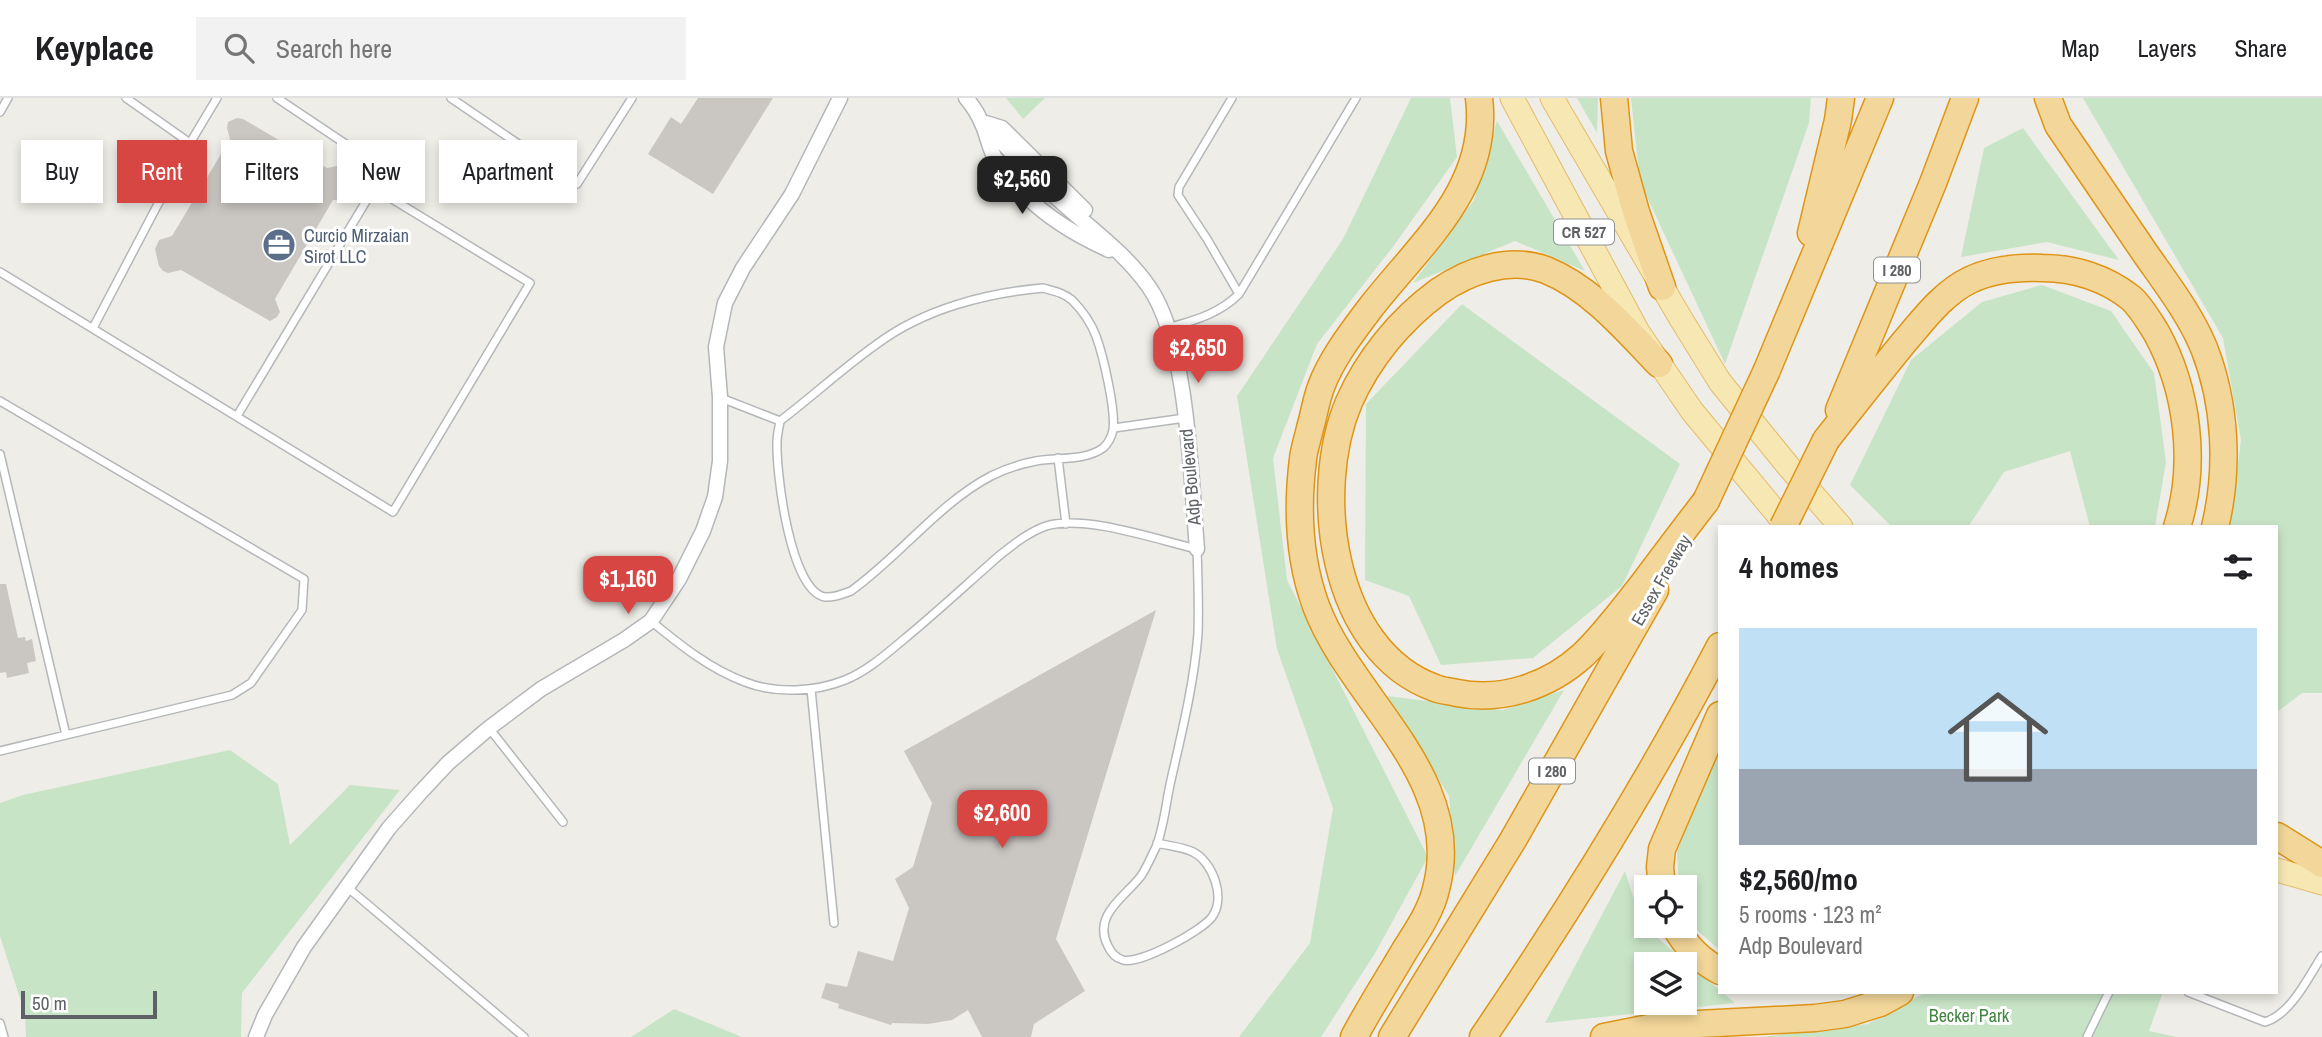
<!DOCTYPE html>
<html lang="en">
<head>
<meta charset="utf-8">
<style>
  body { margin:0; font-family:"Archivo Narrow",sans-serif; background:#f2f2f2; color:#202124; height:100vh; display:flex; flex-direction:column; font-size:26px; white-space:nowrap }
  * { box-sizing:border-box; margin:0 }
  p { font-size:23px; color:#757577 }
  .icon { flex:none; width:38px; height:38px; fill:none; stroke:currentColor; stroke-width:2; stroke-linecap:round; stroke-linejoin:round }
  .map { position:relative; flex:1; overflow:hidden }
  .side { position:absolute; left:1718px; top:427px; width:560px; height:469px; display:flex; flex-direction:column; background:#fff; border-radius:0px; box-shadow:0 4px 10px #0003 }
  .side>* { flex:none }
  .hud { position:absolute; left:21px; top:42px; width:665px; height:63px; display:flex; gap:14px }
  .buttons { position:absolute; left:1634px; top:777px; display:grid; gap:14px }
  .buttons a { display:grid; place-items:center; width:63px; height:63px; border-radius:0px; background:#fff; box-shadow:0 4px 10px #0003; font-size:35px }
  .scale { position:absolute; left:21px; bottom:18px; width:136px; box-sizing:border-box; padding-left:7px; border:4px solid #5e6265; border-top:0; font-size:19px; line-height:24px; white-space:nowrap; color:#5e6265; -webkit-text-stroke:5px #fff; paint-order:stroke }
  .price { position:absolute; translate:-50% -60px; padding:0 16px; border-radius:14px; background:#d84643; color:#fff; font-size:23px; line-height:46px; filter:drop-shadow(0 2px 4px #0008) }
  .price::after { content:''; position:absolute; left:50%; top:42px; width:21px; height:16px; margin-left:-10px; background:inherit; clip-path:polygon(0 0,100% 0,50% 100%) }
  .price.on { background:#222; color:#fff }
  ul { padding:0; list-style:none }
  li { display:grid; align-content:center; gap:14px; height:371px; padding:0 21px }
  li+li { border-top:2px solid #e0e0e0 }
  li span { display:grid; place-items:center; height:217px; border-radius:0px; color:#555 }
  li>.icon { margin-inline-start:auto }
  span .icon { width:126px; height:126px; fill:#fffc; stroke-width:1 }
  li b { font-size:30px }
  h2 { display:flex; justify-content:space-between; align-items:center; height:84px; padding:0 21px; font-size:30px }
  .chip { padding:0 24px; border-radius:0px; background:#fff; box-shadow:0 4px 10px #0003; font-size:24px; line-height:63px }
  .chip.on { background:#d84643; color:#fff }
  header { display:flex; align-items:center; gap:42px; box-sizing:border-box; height:98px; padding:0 35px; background:#fff; border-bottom:2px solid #e0e0e0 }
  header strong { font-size:33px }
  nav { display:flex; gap:38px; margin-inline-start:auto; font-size:24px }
  .search { width:490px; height:63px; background:#f2f2f2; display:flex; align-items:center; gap:18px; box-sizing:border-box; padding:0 24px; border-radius:0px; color:#757577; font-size:26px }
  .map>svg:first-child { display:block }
  .green { fill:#c8e4c6; fill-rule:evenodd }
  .building { fill:#cac7c3 }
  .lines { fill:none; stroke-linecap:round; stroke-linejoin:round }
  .service-casing { stroke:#b4b7ba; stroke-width:10 }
  .minor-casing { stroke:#b4b7ba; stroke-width:17 }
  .primary-casing { stroke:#e4bb6b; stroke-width:25 }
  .motorway-casing { stroke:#de9517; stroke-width:29 }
  .service { stroke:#fff; stroke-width:7 }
  .minor { stroke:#fff; stroke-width:14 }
  .primary { stroke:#f7e8b3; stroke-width:23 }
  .motorway { stroke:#f3d79a; stroke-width:26 }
  .motorway-bridge-casing { stroke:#de9517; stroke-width:29; stroke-linecap:butt }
  .motorway-bridge { stroke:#f3d79a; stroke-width:26 }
  .labels { text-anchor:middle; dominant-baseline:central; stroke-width:6; stroke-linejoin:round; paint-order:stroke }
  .shield { fill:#fff; stroke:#8e9193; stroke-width:2 }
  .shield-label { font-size:16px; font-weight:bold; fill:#5e6265 }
  .service-label { font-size:18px; fill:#4e5e75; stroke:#fff; text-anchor:start }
  .street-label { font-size:18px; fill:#5e6265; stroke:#fff }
  .park-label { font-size:18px; fill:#40843f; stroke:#fff }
</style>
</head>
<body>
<header>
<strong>Keyplace</strong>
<div class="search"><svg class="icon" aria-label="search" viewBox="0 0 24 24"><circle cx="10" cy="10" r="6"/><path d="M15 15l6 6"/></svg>Search here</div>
<nav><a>Map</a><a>Layers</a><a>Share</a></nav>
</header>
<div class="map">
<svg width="2322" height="939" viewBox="0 0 2322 939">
  <rect width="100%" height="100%" fill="#efede7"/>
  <path class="green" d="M 1006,0 L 1045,0 L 1023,21 Z
    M 1411,0 L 1450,0 L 1457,59 L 1395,146 L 1317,246 L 1273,360 L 1287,482 L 1428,759 L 1374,857 L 1321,939 L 1239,939 L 1310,845 L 1333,710 L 1277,551 L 1237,298 L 1343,141 Z
    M 1577,0 L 1598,0 L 1597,35 Z
    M 1631,0 L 1811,0 L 1809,25 L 1725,266 L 1640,84 Z
    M 2083,0 L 2322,0 L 2322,595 L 2302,595 L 2277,614 L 2277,429 L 2230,429 L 2241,342 L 2223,240 Z
    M 1497,23 L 1585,173 L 1515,143 L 1413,185 L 1474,102 Z
    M 2023,30 L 2119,162 L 2047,144 L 1961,159 L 1984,50 Z
    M 2042,187 L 2111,213 L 2154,275 L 2166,364 L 2155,429 L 2090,429 L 2070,353 L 2004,374 L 1968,429 L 1892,429 L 1850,387 L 1911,262 L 1982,204 Z
    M 1462,206 L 1680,366 L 1622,488 L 1533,560 L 1441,567 L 1409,498 L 1365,482 L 1366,306 Z
    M 1564,592 L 1455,778 L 1449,698 L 1387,598 L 1503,612 Z
    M 1720,642 L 1720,852 L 1685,822 L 1685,789 L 1679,789 L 1677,754 Z
    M 230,652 L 278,686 L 290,747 L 350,687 L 400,692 L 242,895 L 241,939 L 26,939 L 25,916 L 0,838 L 0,705 L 23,697 Z
    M 1625,773 L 1642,827 L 1735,905 L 1545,925 ZM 1647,866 L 1685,866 L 1685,905 L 1647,905 Z
    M 1926,894 L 2163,894 L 2149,933 L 2177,939 L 1761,939 L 1868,926 Z
    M 674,911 L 742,939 L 631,939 Z"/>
  <path class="building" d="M 698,0 L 773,0 L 713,96 L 648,56 L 671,19 L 681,26 Z
    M 237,20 L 243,21 L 327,70 L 341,67 L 347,73 L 351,92 L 347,102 L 333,102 L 275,201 L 280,214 L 277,219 L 270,223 L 181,172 L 168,175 L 163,173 L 159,168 L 155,151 L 159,142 L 172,138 L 230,41 L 227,30 L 228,24 Z
    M 0,486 L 6,486 L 18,540 L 25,539 L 26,543 L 32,541 L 36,563 L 27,565 L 29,575 L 7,580 L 6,574 L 0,575 Z
    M 1156,512 L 1056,841 L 1085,893 L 1034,926 L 1031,939 L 982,939 L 968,912 L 952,922 L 928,926 L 892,925 L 891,927 L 838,910 L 839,906 L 821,900 L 826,885 L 847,889 L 858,853 L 893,863 L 909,810 L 895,781 L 913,769 L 932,705 L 904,653 Z"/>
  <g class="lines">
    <defs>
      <path id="service" d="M 126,0 L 190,45
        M 451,0 L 577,86 L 632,0
        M 1232,0 L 1179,89 L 1178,97 L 1207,141 L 1239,196
        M 0,14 L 8,0
        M 0,174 L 393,414 L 530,185 L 374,90 L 365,59 L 277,0
        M 1043,190 C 1054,193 1064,195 1072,202 C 1082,212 1091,225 1096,238 C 1103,257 1116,312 1113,332 C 1112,338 1108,346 1103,350 C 1085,363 1058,359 1036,363 C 1020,366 1005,371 991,378 C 938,406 900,458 851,493 C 843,496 834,500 825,499 C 790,493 776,374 777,344 C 777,337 779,330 780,323 C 813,298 843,270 877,246 C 924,211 986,195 1043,190 Z
        M 93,230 L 190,45 L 217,0
        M 1168,230 C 1195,222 1219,216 1239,196 L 1356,0
        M 721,300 L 780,323
        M 0,303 L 304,481 L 302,512 L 251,585 L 232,597 L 66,637 L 0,356
        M 237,318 L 374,90
        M 1114,330 L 1185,320
        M 1058,360 L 1066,426
        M 651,523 C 680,547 710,571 745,584 C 776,596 815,594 845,582 C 867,573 885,557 903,542 C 936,515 968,485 1000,457 C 1014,446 1029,434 1046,428 C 1084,416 1158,442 1197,451 C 1198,479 1199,507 1198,536 C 1194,585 1182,634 1171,682 C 1166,704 1164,729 1156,749 C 1151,759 1147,769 1141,778 C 1125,799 1092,817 1108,848 C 1111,855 1116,860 1123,862 C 1139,867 1202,833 1212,819 C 1226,800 1213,764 1193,754 C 1183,749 1169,748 1157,745
        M 811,591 L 834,825
        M 489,630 L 563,724
        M 0,653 L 66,637
        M 347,789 L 524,939
        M 2188,894 L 2265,924 C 2291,916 2308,880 2322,858
        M 0,925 L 4,939
        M 2087,939 L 2109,894"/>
      <path id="minor" d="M 966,0 C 973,8 979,18 983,28 C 987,37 989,49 994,58 C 1020,102 1064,132 1109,152
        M 982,24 C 1007,49 1031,76 1057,100 C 1088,129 1125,154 1149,189 C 1188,244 1191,382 1197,451
        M 986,25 L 1002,30 L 1085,112
        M 256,939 L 265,917 L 304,849 L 389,730 L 419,696 L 448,665 L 489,630 L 541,591 L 624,542 L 651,523 L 679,481 L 703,433 L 715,399 L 720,363 L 720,299 L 716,249 L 725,205 L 743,170 L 792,96 L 840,0"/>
      <path id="primary" d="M 1512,0 L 1638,234 L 1692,313 L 1788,429
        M 1552,0 L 1681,221 L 1720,284 L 1789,369 L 1841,429
        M 2277,772 L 2322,785"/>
      <path id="motorway" d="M 1614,0 L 1619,53 L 1636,114 L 1662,189
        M 2048,0 L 2058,27 C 2087,70 2116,112 2145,155 C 2166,185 2190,216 2204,250 C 2226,306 2229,371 2215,429
        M 1811,135 L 1838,22 L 1841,0
        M 1659,266 C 1626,232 1591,190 1546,172 C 1509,158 1468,173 1438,194 C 1400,222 1368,261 1349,304 C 1311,393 1331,553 1435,590 C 1442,593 1450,593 1457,595 C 1502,604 1549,588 1583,557 C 1605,536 1624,510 1643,486 C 1664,458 1685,430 1706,403
        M 1767,272 L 1880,0
        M 1839,312 L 1933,85 L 1965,0
        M 1826,342 C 1852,309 1878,276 1905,243 C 1924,221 1943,195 1970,182 C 1993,171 2018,169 2043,170 C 2074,170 2106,180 2131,200 C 2141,209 2149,223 2156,234 C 2188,292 2197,366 2177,429
        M 2277,738 L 2322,766
        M 1662,789 L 1660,769 L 1662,751 L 1720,617
        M 1675,828 C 1685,847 1701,863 1720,873
        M 1354,939 C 1370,909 1388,881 1405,852 C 1417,833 1431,813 1436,791 C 1466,679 1351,602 1316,508 C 1299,462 1297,409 1303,361 C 1304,351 1308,340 1310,330 C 1314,317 1316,302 1321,289 C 1331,261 1353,233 1371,209 C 1421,145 1490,89 1479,0
        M 1392,939 L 1513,742 L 1655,492
        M 1483,939 C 1568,814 1650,682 1720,548
        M 1604,939 L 1659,928 L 1815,920 L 1845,916 L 1880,905 L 1900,894"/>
    </defs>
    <use href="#service" class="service-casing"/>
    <use href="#minor" class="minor-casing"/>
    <use href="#primary" class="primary-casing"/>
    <use href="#motorway" class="motorway-casing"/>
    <use href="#service" class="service"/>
    <use href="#minor" class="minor"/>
    <use href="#primary" class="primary"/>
    <use href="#motorway" class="motorway"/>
    <defs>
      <path id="motorway-bridge" d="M 1706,403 L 1767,272
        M 1783,429 L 1826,342"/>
    </defs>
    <use href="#motorway-bridge" class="motorway-bridge-casing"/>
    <use href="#motorway-bridge" class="motorway-bridge"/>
  </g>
  <defs>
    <symbol id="office-disc" viewBox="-11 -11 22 22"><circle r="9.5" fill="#5c6f8a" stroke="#fff"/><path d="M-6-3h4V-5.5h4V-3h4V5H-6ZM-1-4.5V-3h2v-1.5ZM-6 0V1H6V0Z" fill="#fff"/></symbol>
  </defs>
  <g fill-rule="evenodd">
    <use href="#office-disc" x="260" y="128" width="38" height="38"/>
  </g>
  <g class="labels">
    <g class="shield">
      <rect x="1554" y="121.5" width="60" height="25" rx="5"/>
      <rect x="1874" y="159.5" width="46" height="25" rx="5"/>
      <rect x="1529" y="660.5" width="46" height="25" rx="5"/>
    </g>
    <g class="shield-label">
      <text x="1584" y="134">CR 527</text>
      <text x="1897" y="172">I 280</text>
      <text x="1552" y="673">I 280</text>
    </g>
    <g class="service-label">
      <text x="304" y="137">Curcio Mirzaian<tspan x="304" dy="21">Sirot LLC</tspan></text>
    </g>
    <g class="street-label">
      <text transform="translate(1190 379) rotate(-95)">Adp Boulevard</text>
      <text transform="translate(1661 482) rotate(-60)">Essex Freeway</text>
    </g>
    <g class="park-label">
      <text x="1969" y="917">Becker Park</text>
    </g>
  </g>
</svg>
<div class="buttons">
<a><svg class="icon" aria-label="locate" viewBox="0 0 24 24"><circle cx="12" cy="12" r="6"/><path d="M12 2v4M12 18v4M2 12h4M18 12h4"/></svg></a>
<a><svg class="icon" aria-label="layers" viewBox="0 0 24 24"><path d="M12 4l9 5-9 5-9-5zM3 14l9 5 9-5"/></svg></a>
</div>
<div class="scale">50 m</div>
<b class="price on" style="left:1022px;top:118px">$2,560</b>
<b class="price" style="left:1198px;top:287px">$2,650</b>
<b class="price" style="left:628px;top:518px">$1,160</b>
<b class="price" style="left:1002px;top:752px">$2,600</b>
<div class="hud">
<a class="chip">Buy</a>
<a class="chip on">Rent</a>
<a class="chip">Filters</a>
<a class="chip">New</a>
<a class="chip">Apartment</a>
</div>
<section class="side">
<h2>4 homes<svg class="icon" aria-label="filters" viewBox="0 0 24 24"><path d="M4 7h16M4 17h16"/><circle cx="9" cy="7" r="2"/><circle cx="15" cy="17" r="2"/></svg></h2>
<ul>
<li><span style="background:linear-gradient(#bfe0f5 65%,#9aa5b1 0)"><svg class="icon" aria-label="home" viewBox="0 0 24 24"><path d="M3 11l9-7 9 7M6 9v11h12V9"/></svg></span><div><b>$2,560/mo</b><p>5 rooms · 123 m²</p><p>Adp Boulevard</p></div></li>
</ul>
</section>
</div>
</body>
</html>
